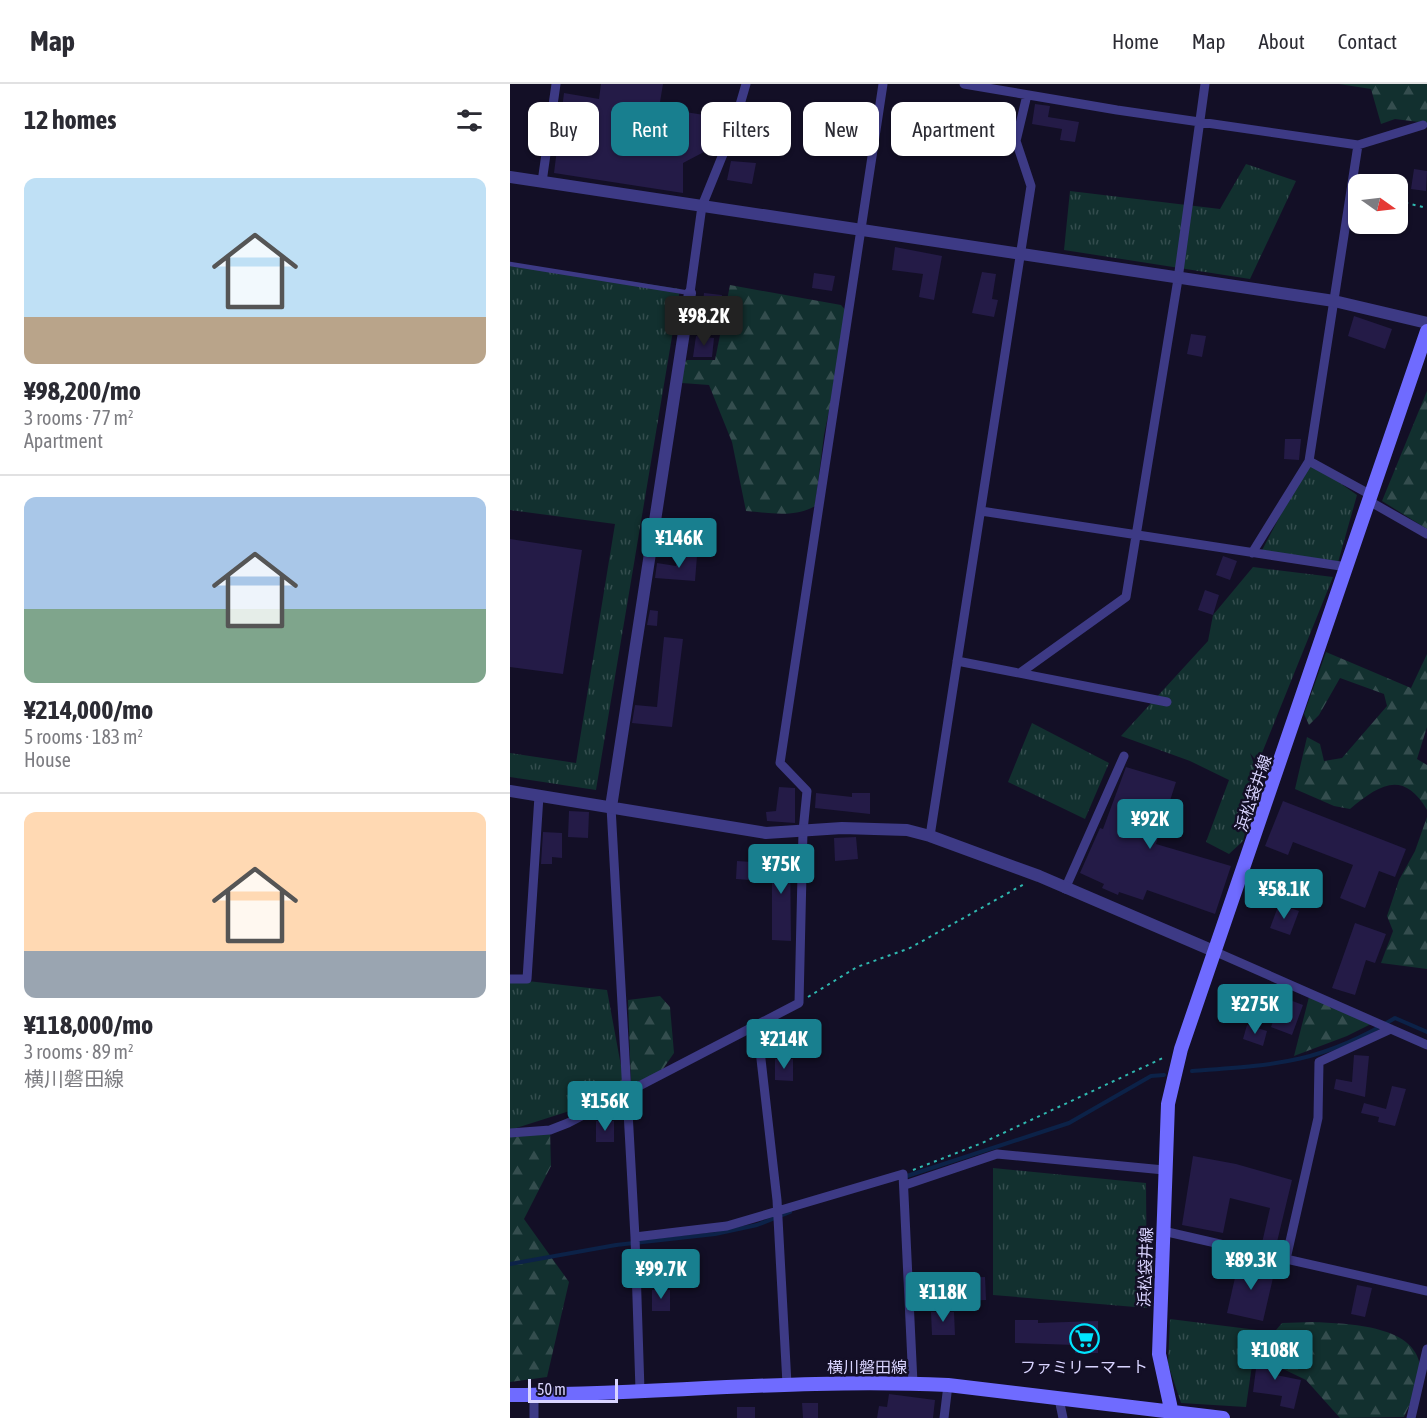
<!DOCTYPE html>
<html lang="en">
<head>
<meta charset="utf-8">
<style>
  body { margin:0; font-family:"Asap Condensed","Noto Sans JP",sans-serif; background:#f7f7f7; color:#2b2b33; height:100vh; display:flex; flex-direction:column; font-size:22px; white-space:nowrap }
  * { box-sizing:border-box; margin:0 }
  p { font-size:20px; color:#7c7c81 }
  .icon { flex:none; width:33px; height:33px; fill:none; stroke:currentColor; stroke-width:2; stroke-linecap:round; stroke-linejoin:round }
  .map { position:relative; flex:1; overflow:hidden }
  .drawer { display:flex; flex-direction:column; background:#fff; width:510px }
  .drawer>* { flex:none }
  .banner { position:absolute; left:18px; top:18px; width:570px; height:54px; display:flex; gap:12px }
  .needle { width:39px; rotate:104deg }
  .buttons { position:absolute; left:838px; top:90px; display:grid; gap:12px }
  .buttons a { display:grid; place-items:center; width:60px; height:60px; border-radius:12px; background:#fff; box-shadow:0 2px 4px #0004; font-size:30px }
  .scale { position:absolute; left:18px; bottom:15px; width:90px; box-sizing:border-box; padding-left:6px; border:3px solid #d9d4ff; border-top:0; font-size:16px; line-height:21px; white-space:nowrap; color:#d9d4ff; -webkit-text-stroke:4px #130f26; paint-order:stroke }
  .price { position:absolute; translate:-50% -51px; padding:0 14px; border-radius:6px; background:#187f8f; color:#fff; font-size:20px; line-height:39px; filter:drop-shadow(0 2px 3px #0008) }
  .price::after { content:''; position:absolute; left:50%; top:36px; width:18px; height:14px; margin-left:-9px; background:inherit; clip-path:polygon(0 0,100% 0,50% 100%) }
  .price.on { background:#222; color:#fff }
  ul { padding:0; list-style:none }
  li { display:grid; align-content:center; gap:12px; height:318px; padding:0 24px }
  li+li { border-top:2px solid #e1e1e2 }
  li span { display:grid; place-items:center; height:186px; border-radius:12px; color:#555 }
  li>.icon { margin-inline-start:auto }
  span .icon { width:108px; height:108px; fill:#fffc; stroke-width:1 }
  li b { font-size:26px }
  h2 { display:flex; justify-content:space-between; align-items:center; height:72px; padding:0 24px; font-size:26px }
  .chip { padding:0 21px; border-radius:12px; background:#fff; box-shadow:0 2px 4px #0004; font-size:21px; line-height:54px }
  .chip.on { background:#187f8f; color:#fff }
  header { display:flex; align-items:center; gap:36px; box-sizing:border-box; height:84px; padding:0 30px; background:#fff; border-bottom:2px solid #e1e1e2 }
  header strong { font-size:28px }
  nav { display:flex; gap:33px; margin-inline-start:auto; font-size:21px }
  main { display:flex; flex:1; min-height:0 }
  .map>svg:first-child { display:block }
  .grass { fill:url(#grass-tufts) }
  .forest { fill:url(#forest-firs) }
  .lines { fill:none; stroke-linecap:round; stroke-linejoin:round }
  .stream { stroke:#0c2248; stroke-width:4 }
  .building { fill:#241b47 }
  .path { stroke:#2fb8b0; stroke-width:2; stroke-dasharray:3 4.5; stroke-linecap:butt }
  .service { stroke:#3d3a85; stroke-width:4.5 }
  .minor { stroke:#3d3a85; stroke-width:9 }
  .tertiary { stroke:#3d3a85; stroke-width:12 }
  .secondary { stroke:#6f6bff; stroke-width:14 }
  .labels { text-anchor:middle; dominant-baseline:central; stroke-width:5; stroke-linejoin:round; paint-order:stroke }
  .street-label { font-size:16px; fill:#d9d4ff; stroke:#130f26 }
  .poi-label { font-size:16px; fill:#d9d4ff; stroke:#130f26 }
</style>
</head>
<body>
<header>
<strong>Map</strong>
<nav><a>Home</a><a>Map</a><a>About</a><a>Contact</a></nav>
</header>
<main>
<section class="drawer">
<h2>12 homes<svg class="icon" aria-label="filters" viewBox="0 0 24 24"><path d="M4 7h16M4 17h16"/><circle cx="9" cy="7" r="2"/><circle cx="15" cy="17" r="2"/></svg></h2>
<ul>
<li><span style="background:linear-gradient(#bfe0f5 75%,#b9a48a 0)"><svg class="icon" aria-label="home" viewBox="0 0 24 24"><path d="M3 11l9-7 9 7M6 9v11h12V9"/></svg></span><div><b>¥98,200/mo</b><p>3 rooms · 77 m²</p><p>Apartment</p></div></li>
<li><span style="background:linear-gradient(#a9c7e8 60%,#7fa58c 0)"><svg class="icon" aria-label="home" viewBox="0 0 24 24"><path d="M3 11l9-7 9 7M6 9v11h12V9"/></svg></span><div><b>¥214,000/mo</b><p>5 rooms · 183 m²</p><p>House</p></div></li>
<li><span style="background:linear-gradient(#ffd9b3 75%,#9aa5b1 0)"><svg class="icon" aria-label="home" viewBox="0 0 24 24"><path d="M3 11l9-7 9 7M6 9v11h12V9"/></svg></span><div><b>¥118,000/mo</b><p>3 rooms · 89 m²</p><p>横川磐田線</p></div></li>
</ul>
</section>
<div class="map">
<svg width="917" height="1334" viewBox="0 0 917 1334">
  <defs>
    <pattern id="grass-tufts" width="24" height="20" patternUnits="userSpaceOnUse" patternTransform="scale(1.5)"><rect width="24" height="20" fill="#12302f"/><path d="M3 7l-1-3M5 7V3M7 7l1-3M15 17l-1-3M17 17v-4M19 17l1-3" fill="none" stroke="#344d4e"/></pattern>
    <pattern id="forest-firs" width="22" height="20" patternUnits="userSpaceOnUse" patternTransform="scale(1.5)"><rect width="22" height="20" fill="#12302f"/><path d="M5 1l3.5 6h-7zM16 11l3.5 6h-7z" fill="#344d4e"/></pattern>
  </defs>
  <rect width="100%" height="100%" fill="#130f26"/>
  <path class="grass" d="M 736,80 L 786,97 L 740,195 L 554,166 L 560,107 L 710,125 Z
    M 0,179 L 170,205 L 86,706 L 0,693 L 0,669 L 66,679 L 105,440 L 0,426 Z
    M 799,377 L 847,411 L 827,482 L 750,470 Z
    M 743,483 L 823,493 L 748,679 L 740,669 L 749,694 L 733,757 L 719,770 L 696,758 L 719,696 L 680,677 L 611,652 L 698,557 L 703,531 Z
    M 522,639 L 599,679 L 575,735 L 498,698 Z
    M 0,895 L 97,906 L 116,1009 L 0,1046 Z
    M 483,1084 L 636,1099 L 637,1224 L 483,1211 Z
    M 660,1235 L 747,1246 L 736,1323 L 671,1319 L 658,1280 Z"/>
  <path class="forest" d="M 829,0 L 917,0 L 917,39 L 885,35 L 871,40 L 861,5 Z
    M 220,201 L 331,221 L 339,230 L 314,351 L 305,422 C 285,434 259,429 236,427 L 222,358 L 199,301 L 172,299 L 173,280 L 177,276 L 205,276 Z
    M 917,307 L 917,445 L 872,417 Z
    M 816,568 L 901,604 L 917,570 L 917,643 L 907,675 L 917,681 L 917,726 C 893,685 869,701 840,725 L 824,722 L 785,705 L 797,653 L 810,660 L 814,677 L 832,674 L 877,622 L 874,610 L 830,594 L 809,631 L 799,641 L 794,630 Z
    M 917,733 L 917,885 L 871,879 L 883,847 L 877,832 L 889,796 L 905,767 Z
    M 800,909 L 865,938 L 837,952 L 784,972 Z
    M 150,912 L 160,923 L 164,969 L 148,992 L 121,999 L 118,916 Z
    M 40,1046 L 41,1082 L 14,1135 L 59,1198 L 37,1293 L 0,1298 L 0,1049 Z
    M 803,1238 C 838,1240 917,1240 910,1294 C 907,1307 899,1321 894,1333 L 830,1334 L 796,1296 L 771,1284 L 772,1264 L 755,1259 L 772,1239 Z"/>
  <g class="lines">
    <path class="stream" d="M 682,987 C 766,981 811,979 885,934 L 917,948
      M 394,1093 L 559,1039 L 641,992 L 654,991
      M 0,1180 L 106,1161 L 205,1150 L 247,1141 L 280,1128"/>
  </g>
  <path class="building" d="M 91,0 L 153,0 L 149,24 L 214,34 L 209,60 L 173,79 L 173,109 L 44,89 L 54,9 L 89,15 Z
    M 525,20 L 540,22 L 538,33 L 569,38 L 565,58 L 550,56 L 552,45 L 522,40 Z
    M 221,77 L 246,79 L 242,100 L 217,96 Z
    M 904,85 L 917,87 L 916,107 L 901,105 Z
    M 385,163 L 432,172 L 424,216 L 409,213 L 413,190 L 382,186 Z
    M 472,188 L 486,190 L 482,215 L 488,216 L 484,233 L 462,229 Z
    M 304,189 L 325,192 L 322,207 L 302,204 Z
    M 194,209 L 212,211 L 210,230 L 192,227 Z
    M 844,232 L 882,245 L 875,265 L 838,252 Z
    M 681,250 L 696,252 L 692,273 L 677,270 Z
    M 186,252 L 204,254 L 202,273 L 183,273 Z
    M 775,355 L 791,355 L 789,376 L 774,375 Z
    M 0,455 L 72,466 L 53,590 L 0,583 Z
    M 167,469 L 187,472 L 185,497 L 145,494 L 147,479 L 166,482 Z
    M 713,472 L 727,477 L 720,496 L 706,491 Z
    M 695,506 L 709,511 L 703,531 L 688,526 Z
    M 140,526 L 148,527 L 147,542 L 137,541 Z
    M 154,553 L 173,555 L 162,643 L 122,639 L 125,621 L 147,623 Z
    M 616,683 L 666,698 L 646,760 L 721,782 L 705,830 L 637,806 L 633,816 L 609,808 L 608,811 L 592,804 L 594,800 L 570,789 L 590,744 L 593,745 Z
    M 269,703 L 285,704 L 285,739 L 257,737 L 256,728 L 266,727 Z
    M 306,709 L 342,713 L 342,709 L 360,709 L 360,730 L 305,724 Z
    M 773,717 L 896,765 L 885,793 L 869,787 L 855,824 L 830,814 L 843,781 L 783,758 L 778,771 L 755,762 Z
    M 59,727 L 79,728 L 78,754 L 58,753 Z
    M 33,748 L 52,749 L 52,774 L 42,773 L 42,780 L 31,780 Z
    M 346,753 L 348,775 L 325,777 L 324,754 Z
    M 262,765 L 280,765 L 281,857 L 262,856 Z
    M 227,777 L 242,778 L 240,796 L 226,795 Z
    M 769,820 L 789,827 L 780,851 L 760,844 Z
    M 845,839 L 876,850 L 865,879 L 856,876 L 845,911 L 822,904 Z
    M 740,904 L 752,908 L 746,927 L 734,923 Z
    M 772,913 L 793,921 L 782,951 L 761,943 Z
    M 737,941 L 757,947 L 753,962 L 733,955 Z
    M 844,971 L 859,972 L 855,1013 L 824,1005 L 826,995 L 842,998 Z
    M 265,975 L 283,975 L 283,997 L 265,996 Z
    M 882,1002 L 896,1005 L 885,1042 L 868,1038 L 869,1033 L 851,1029 L 854,1019 L 876,1025 Z
    M 86,1037 L 104,1037 L 104,1058 L 86,1058 Z
    M 683,1072 L 726,1080 L 782,1096 L 766,1162 L 752,1159 L 760,1124 L 720,1114 L 713,1149 L 672,1141 Z
    M 161,1173 L 179,1173 L 179,1194 L 161,1194 Z
    M 729,1176 L 765,1185 L 753,1237 L 717,1229 Z
    M 475,1193 L 476,1216 L 453,1217 L 452,1194 Z
    M 847,1201 L 862,1204 L 855,1233 L 841,1230 Z
    M 142,1206 L 160,1206 L 160,1227 L 142,1227 Z
    M 421,1228 L 444,1228 L 445,1251 L 422,1251 Z
    M 505,1236 L 528,1236 L 528,1239 L 588,1237 L 588,1269 L 565,1269 L 565,1261 L 505,1259 Z
    M 748,1269 L 769,1272 L 766,1291 L 791,1296 L 784,1325 L 770,1322 L 772,1312 L 743,1308 Z
    M 379,1310 L 425,1316 L 423,1334 L 367,1334 L 369,1322 L 377,1323 Z
    M 292,1319 L 308,1319 L 308,1334 L 293,1334 Z
    M 227,1323 L 245,1323 L 245,1334 L 227,1334 Z"/>
  <g class="lines">
    <path class="path" d="M 888,117 L 917,124
      M 298,913 L 347,883 L 400,864 L 516,799
      M 403,1086 L 472,1059 L 655,973"/>
    <path class="service" d="M 0,180 L 180,209"/>
    <path class="minor" d="M 454,0 L 607,26 L 848,61 L 913,41
      M 32,98 L 46,0
      M 180,209 L 192,122 L 222,48 L 236,0
      M 799,377 L 861,411
      M 859,417 L 917,450
      M 471,427 L 837,483
      M 742,469 L 799,377 L 848,61
      M 447,577 L 657,618
      M 510,589 L 616,513 L 668,195 L 695,0
      M 101,723 L 125,1153 L 130,1306
      M 420,752 L 521,102 L 506,57 L 517,11
      M 555,805 L 614,672
      M 706,868 L 917,961
      M 0,895 L 17,895 L 29,712
      M 247,940 L 267,1116 L 277,1300
      M 0,1049 L 40,1046 L 58,1039 L 289,919 L 293,747 L 297,707 L 270,679 L 373,0
      M 395,1101 L 487,1070 L 654,1086
      M 653,1147 L 917,1207
      M 125,1153 L 217,1142 L 393,1090 L 403,1299
      M 776,1175 L 808,1034 L 809,978 L 881,945
      M 24,1310 L 24,1334
      M 549,1315 L 553,1334
      M 434,1334 L 438,1301
      M 901,1334 L 917,1265"/>
    <path class="tertiary" d="M 0,93 L 824,217 L 917,239
      M 0,707 L 256,749 L 332,744 L 397,746 L 420,752 L 529,792 L 706,868
      M 101,723 L 180,209"/>
    <path class="secondary" d="M 0,1311 C 146,1310 292,1294 438,1301 L 713,1334
      M 663,1334 L 649,1270 L 658,1020 L 671,965 L 917,247"/>
  </g>
  <defs>
    <symbol id="supermarket-ring" viewBox="-11 -11 22 22"><circle r="9.5" fill="#130f26" stroke="#00e5ff" stroke-width="1.5"/><path d="M-6-5.5h2.5l.6 2H6L4.5 2H-2.5L-4.4-4H-6ZM-1.5 3.2a1.3 1.3 0 1 0 .1 0ZM3 3.2a1.3 1.3 0 1 0 .1 0Z" fill="#00e5ff"/></symbol>
  </defs>
  <g fill-rule="evenodd">
    <use href="#supermarket-ring" x="558" y="1238" width="33" height="33"/>
  </g>
  <g class="labels">
    <g class="street-label">
      <text transform="translate(743 709) rotate(-71)">浜松袋井線</text>
      <text transform="translate(635 1183) rotate(-88)">浜松袋井線</text>
      <text x="357" y="1283">横川磐田線</text>
    </g>
    <g class="poi-label">
      <text x="574" y="1283">ファミリーマート</text>
    </g>
  </g>
</svg>
<div class="buttons">
<a><svg class="needle" viewBox="-14 -14 28 28"><path d="M0-13l5 13h-10z" fill="#e53935"/><path d="M0 13l5-13h-10z" fill="#7c7c81"/></svg></a>
</div>
<div class="scale">50 m</div>
<b class="price on" style="left:194px;top:263px">¥98.2K</b>
<b class="price" style="left:169px;top:485px">¥146K</b>
<b class="price" style="left:640px;top:766px">¥92K</b>
<b class="price" style="left:271px;top:811px">¥75K</b>
<b class="price" style="left:774px;top:836px">¥58.1K</b>
<b class="price" style="left:745px;top:951px">¥275K</b>
<b class="price" style="left:274px;top:986px">¥214K</b>
<b class="price" style="left:95px;top:1048px">¥156K</b>
<b class="price" style="left:741px;top:1207px">¥89.3K</b>
<b class="price" style="left:151px;top:1216px">¥99.7K</b>
<b class="price" style="left:433px;top:1239px">¥118K</b>
<b class="price" style="left:765px;top:1297px">¥108K</b>
<div class="banner">
<a class="chip">Buy</a>
<a class="chip on">Rent</a>
<a class="chip">Filters</a>
<a class="chip">New</a>
<a class="chip">Apartment</a>
</div>
</div>
</main>
</body>
</html>
